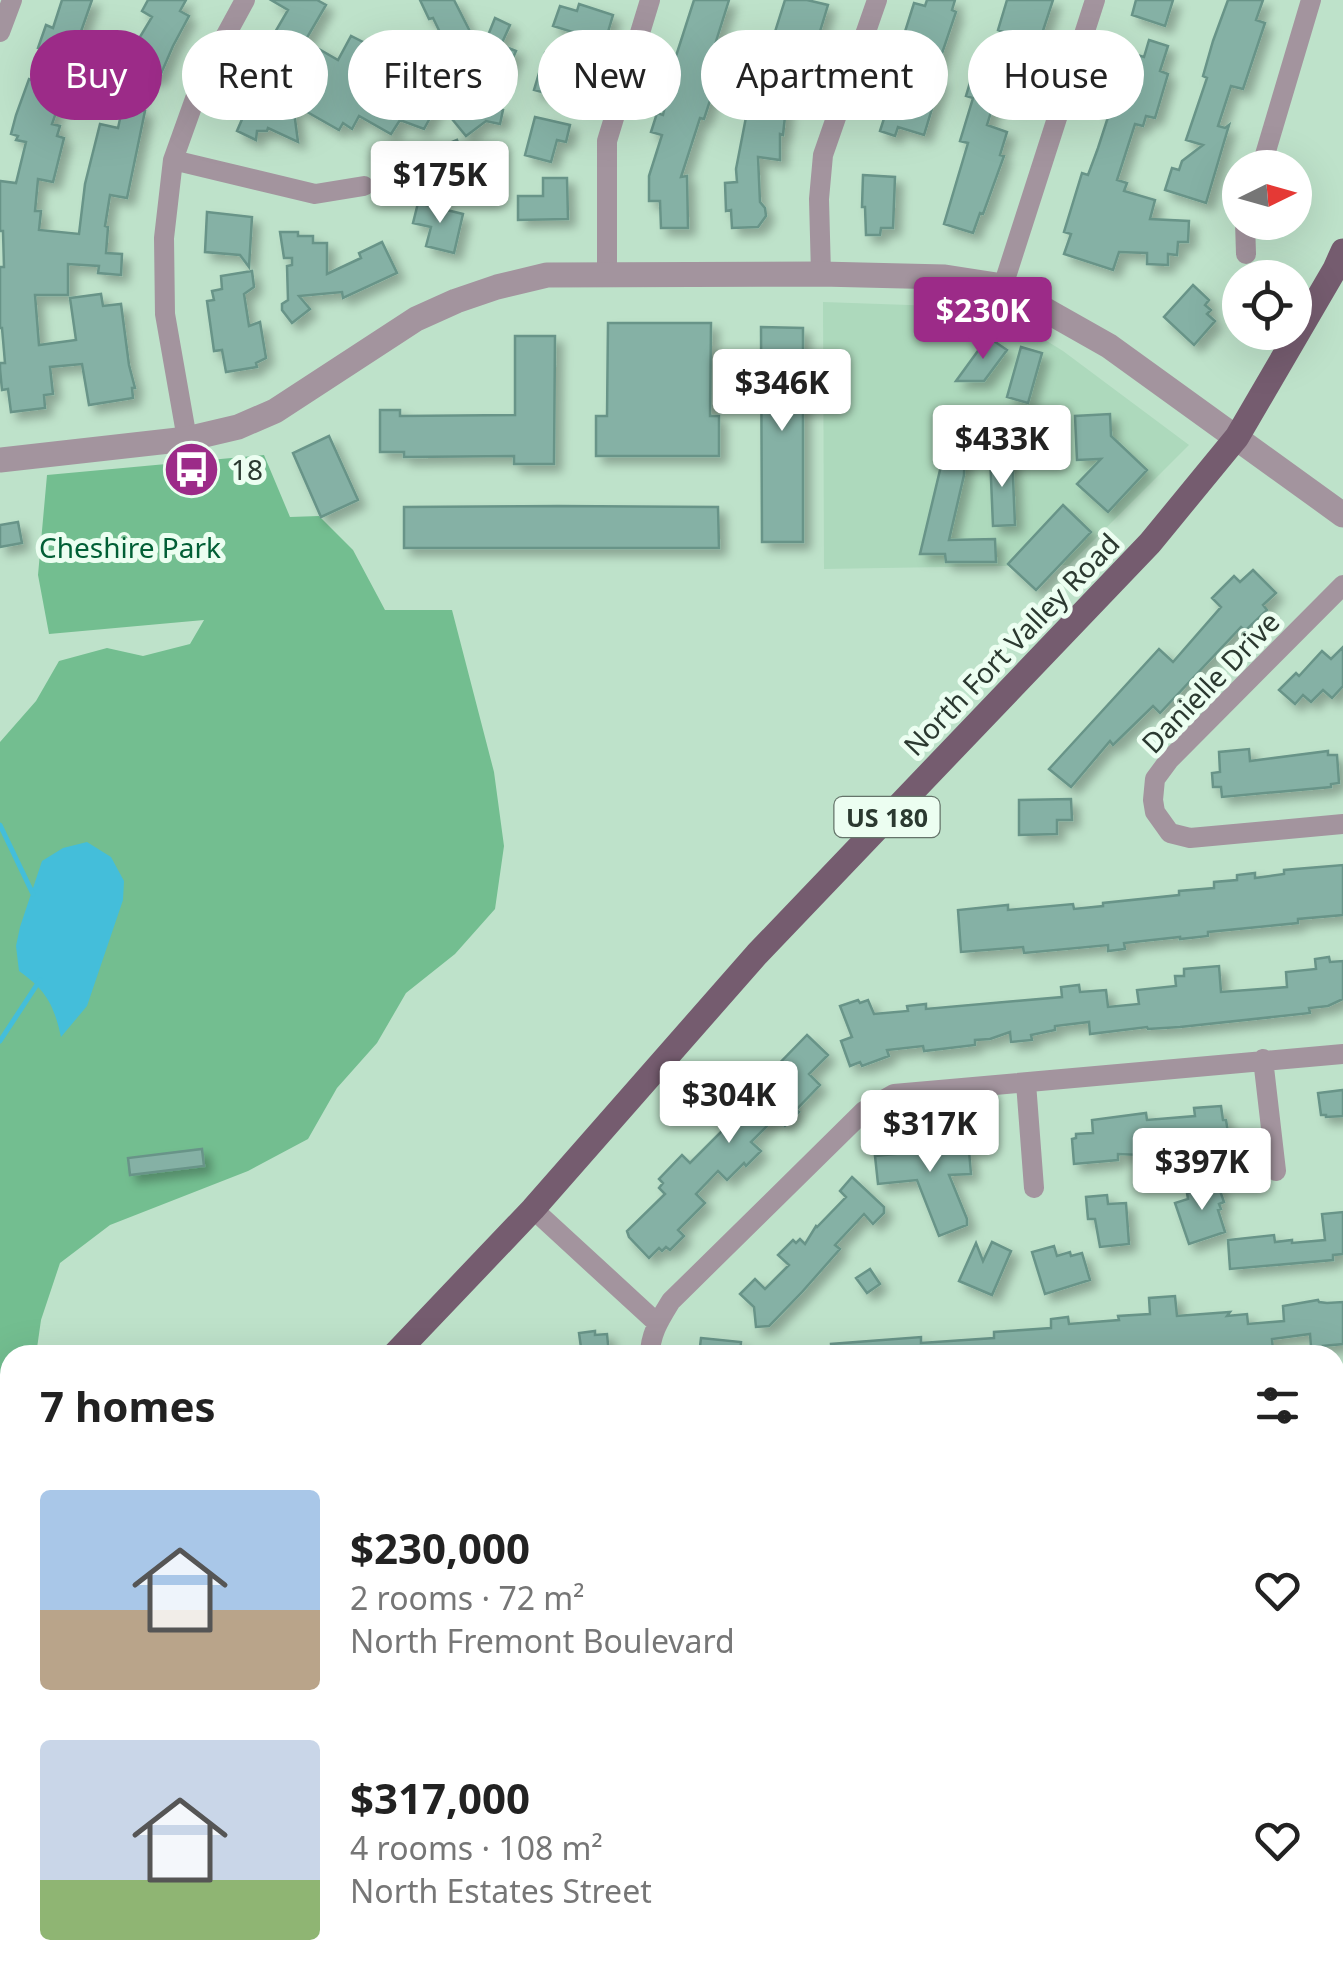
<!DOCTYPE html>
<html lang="en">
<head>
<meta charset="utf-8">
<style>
  body { margin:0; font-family:"Noto Sans",sans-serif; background:#f2f2f2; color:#222; height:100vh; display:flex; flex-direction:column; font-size:38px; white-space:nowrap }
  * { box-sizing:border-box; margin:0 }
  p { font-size:32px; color:#767676 }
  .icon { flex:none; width:55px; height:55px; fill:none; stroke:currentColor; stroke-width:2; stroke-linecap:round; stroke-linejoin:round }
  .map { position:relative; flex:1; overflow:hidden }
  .drawer { position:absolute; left:0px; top:1345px; width:1345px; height:642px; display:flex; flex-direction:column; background:#fff; border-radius:30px 30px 0 0; box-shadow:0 10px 40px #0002 }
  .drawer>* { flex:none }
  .hud { position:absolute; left:30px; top:30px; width:1285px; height:90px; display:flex; gap:20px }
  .needle { width:65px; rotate:85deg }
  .controls { position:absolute; left:1222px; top:150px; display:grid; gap:20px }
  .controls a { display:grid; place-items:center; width:90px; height:90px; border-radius:50%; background:#fff; box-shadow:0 10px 40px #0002; font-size:50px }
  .price { position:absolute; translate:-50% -85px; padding:0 22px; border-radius:10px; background:#fff; color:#222; font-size:32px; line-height:65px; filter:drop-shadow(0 2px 5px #0008) }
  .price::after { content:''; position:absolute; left:50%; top:60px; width:30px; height:22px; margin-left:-15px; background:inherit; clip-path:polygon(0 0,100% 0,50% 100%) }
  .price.selected { background:#9c2b88; color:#fff }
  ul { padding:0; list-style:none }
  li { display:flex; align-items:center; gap:30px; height:250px; padding:0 40px }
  li span { display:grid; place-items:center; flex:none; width:280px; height:200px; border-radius:10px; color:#555 }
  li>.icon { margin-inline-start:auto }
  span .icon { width:120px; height:120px; fill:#fffc; stroke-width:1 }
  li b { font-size:42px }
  h2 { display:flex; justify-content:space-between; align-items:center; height:120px; padding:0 40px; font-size:42px }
  .tag { padding:0 35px; border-radius:45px; background:#fff; box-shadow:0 10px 40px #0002; font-size:35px; line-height:90px }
  .tag.selected { background:#9c2b88; color:#fff }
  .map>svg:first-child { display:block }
  .built { fill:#add9bc }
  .green { fill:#73be90 }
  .water { fill:#44beda }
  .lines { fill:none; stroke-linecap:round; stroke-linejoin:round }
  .stream { stroke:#44beda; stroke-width:5 }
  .building { fill:#85b1a5; stroke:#689488; stroke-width:2.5; filter:url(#shadow) }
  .minor { stroke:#a3949e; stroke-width:20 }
  .tertiary { stroke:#a3949e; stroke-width:25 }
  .primary { stroke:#755c6f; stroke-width:25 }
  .labels { text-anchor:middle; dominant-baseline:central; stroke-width:10; stroke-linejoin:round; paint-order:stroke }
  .shield { fill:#ecfef1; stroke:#65746a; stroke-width:2.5 }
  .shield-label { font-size:25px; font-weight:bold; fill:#2b3930 }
  .poi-label { font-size:28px; fill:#2b3930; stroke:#ecfef1; text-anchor:start }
  .park-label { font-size:28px; fill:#025f36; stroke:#ecfef1 }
  .street-label { font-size:28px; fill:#2b3930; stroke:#ecfef1 }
</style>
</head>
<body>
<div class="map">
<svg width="1343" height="1987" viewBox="0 0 1343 1987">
  <defs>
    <filter id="shadow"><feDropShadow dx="7" dy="7" stdDeviation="5" flood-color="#0004"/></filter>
  </defs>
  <rect width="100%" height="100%" fill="#bee2ca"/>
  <path class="built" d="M 823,302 L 966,307 L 1011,319 L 1063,351 L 1189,445 L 1069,565 L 824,569 Z"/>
  <path class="green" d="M 264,455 L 290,517 L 319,516 L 353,550 L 385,610 L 452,610 L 494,772 L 504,846 L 495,909 L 455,954 L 406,993 L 377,1043 L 337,1088 L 308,1139 L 248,1171 L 110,1225 L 60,1263 L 41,1320 L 36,1355 L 10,1355 L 10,1420 L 0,1440 L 0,742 L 36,701 L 59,661 L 107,648 L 143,656 L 190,644 L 204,620 L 49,634 L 38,575 L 47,475 Z"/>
  <path class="water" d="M 87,842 L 111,857 L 124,881 L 123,900 L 87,1006 L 61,1037 C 54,1005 46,990 19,971 L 16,946 L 20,927 L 42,861 L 63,848 Z
    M 1343,1611 L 1343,1987 L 1139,1987 L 1134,1978 L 1335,1978 L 1335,1612 Z"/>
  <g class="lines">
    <path class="stream" d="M 0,825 L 33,894
      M 0,1041 L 40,980"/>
  </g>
  <path class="building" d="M 62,0 L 92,0 L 78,40 L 85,43 L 78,62 L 74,60 L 52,124 L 60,126 L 57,136 L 64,138 L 53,182 L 38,179 L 35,211 L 41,211 L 39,230 L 79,234 L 85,184 L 100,124 L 118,128 L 128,83 L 111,77 L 127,38 L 137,42 L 152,17 L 142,11 L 148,0 L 186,0 L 180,11 L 189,16 L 173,46 L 160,76 L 157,75 L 156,79 L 147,75 L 133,108 L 145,111 L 127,198 L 110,195 L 105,226 L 108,227 L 106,253 L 122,254 L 121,275 L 98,273 L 99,266 L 68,264 L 68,295 L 35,295 L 39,345 L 76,340 L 70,298 L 101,294 L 103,306 L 121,304 L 129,365 L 135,388 L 132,388 L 133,398 L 89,405 L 82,364 L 50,367 L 53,394 L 44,395 L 45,408 L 11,412 L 8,389 L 2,390 L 0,369 L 0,363 L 5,363 L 2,328 L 0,328 L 0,267 L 4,267 L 3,231 L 0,231 L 0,181 L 16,183 L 26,142 L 16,140 L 18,136 L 11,134 L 16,115 L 29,79 L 37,82 L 48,51 L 38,48 L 46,25 L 53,28 Z
    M 271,0 L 317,0 L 326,5 L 305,41 L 338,60 L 351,36 L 369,45 L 354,75 L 389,95 L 396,82 L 437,105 L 424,129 L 400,120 L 391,134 L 359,116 L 352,129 L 343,123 L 339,130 L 293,104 L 298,142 L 268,128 L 267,131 L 257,131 L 256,140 L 237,131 L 246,110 L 236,105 L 253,70 L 288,10 Z
    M 420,0 L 454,0 L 481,53 L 495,18 L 510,25 L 501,45 L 516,51 L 505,76 L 462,57 L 449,86 L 437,81 L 449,51 L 433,18 L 429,19 Z
    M 694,0 L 729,0 L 707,70 L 719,73 L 704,119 L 700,118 L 681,177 L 687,176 L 688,228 L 661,228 L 660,201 L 649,201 L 649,176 L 662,135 L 651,132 L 657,113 L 663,115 L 670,85 L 667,84 Z
    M 785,0 L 807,0 L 828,5 L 814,51 L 808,50 L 798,79 L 805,81 L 798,101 L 787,98 L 783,135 L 780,134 L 780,160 L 758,157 L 760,202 L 765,208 L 766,216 L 758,227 L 732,228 L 731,210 L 726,211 L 725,183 L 737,182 L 736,169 L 747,112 L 760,114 L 768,89 L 758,86 Z
    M 927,0 L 955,0 L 952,10 L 956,12 L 934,77 L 941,79 L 924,135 L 898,127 L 895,136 L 880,131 L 903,59 L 897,57 L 914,3 L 925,6 Z
    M 1007,0 L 1053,0 L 1039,43 L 1032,40 L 1021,75 L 1029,78 L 1021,104 L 996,96 L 987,125 L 1007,132 L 1000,155 L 1004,156 L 983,214 L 980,213 L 973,233 L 944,224 L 968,143 L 960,141 L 973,98 L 966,96 L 975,66 L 983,68 L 984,64 L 994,67 L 1005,33 L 998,30 Z
    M 1136,0 L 1173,0 L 1165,26 L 1132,15 Z
    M 1228,0 L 1263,0 L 1256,20 L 1265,23 L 1243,89 L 1231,86 L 1218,126 L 1225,128 L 1229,125 L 1206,203 L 1165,190 L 1172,168 L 1179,170 L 1182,161 L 1203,145 L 1186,140 L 1207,78 L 1203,76 L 1213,41 Z
    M 579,4 L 613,15 L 605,42 L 553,26 L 560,6 L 577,11 Z
    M 1149,40 L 1168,46 L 1160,71 L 1168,74 L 1155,118 L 1146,116 L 1143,126 L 1135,124 L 1117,180 L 1127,183 L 1124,191 L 1155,200 L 1150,219 L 1189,221 L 1188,242 L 1178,242 L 1177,255 L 1168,254 L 1168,265 L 1147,264 L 1147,253 L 1119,252 L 1113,270 L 1064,254 L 1071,234 L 1064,232 L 1082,173 L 1088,175 L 1098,148 L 1109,114 L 1102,112 L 1120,50 L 1144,57 Z
    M 545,53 L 587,66 L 581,86 L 566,81 L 560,97 L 534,90 Z
    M 476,101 L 479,105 L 503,110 L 500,124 L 486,121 L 466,136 L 452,119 Z
    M 535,117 L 570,125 L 566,142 L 557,140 L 551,162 L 525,155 Z
    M 457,140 L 472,179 L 429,196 L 413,158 Z
    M 863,175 L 895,177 L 893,228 L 881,228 L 880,235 L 866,235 L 865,207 L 862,207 Z
    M 543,178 L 567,178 L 568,219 L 518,220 L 518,196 L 543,196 Z
    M 418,203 L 463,214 L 454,253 L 426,246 L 431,227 L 413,223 Z
    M 207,212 L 252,217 L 249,267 L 240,255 L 205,252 Z
    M 280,232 L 298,232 L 298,236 L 313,236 L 313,243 L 327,243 L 327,274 L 361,258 L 359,253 L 382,242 L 397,273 L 343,298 L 342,292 L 299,296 L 310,309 L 292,323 L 282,310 L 282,304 L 288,300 L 287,266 L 292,265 L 292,258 L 284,258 Z
    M 252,271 L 254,287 L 244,294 L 249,326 L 260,322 L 266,358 L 256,363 L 257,367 L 226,372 L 222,350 L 214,351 L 207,301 L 214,300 L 212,291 L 222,289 L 221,276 Z
    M 1193,285 L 1209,300 L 1205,305 L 1211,310 L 1207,314 L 1215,321 L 1194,345 L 1164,317 Z
    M 608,323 L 711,323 L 710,416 L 719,416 L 719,456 L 596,456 L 596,416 L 607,416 Z
    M 761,327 L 803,328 L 803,542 L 762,542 Z
    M 515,336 L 555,336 L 554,464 L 514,464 L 514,456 L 404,457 L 404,452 L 380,452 L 380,410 L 400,410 L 400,416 L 515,415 Z
    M 988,337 L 1007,350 L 984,381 L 956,381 Z
    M 1021,347 L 1042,353 L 1028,403 L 1007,397 Z
    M 942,414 L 966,415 L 964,475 L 949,540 L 995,539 L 996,562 L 946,562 L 945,554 L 920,554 L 940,470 Z
    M 1110,414 L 1111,436 L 1147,470 L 1108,512 L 1077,484 L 1101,459 L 1077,460 L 1075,416 Z
    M 329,436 L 358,500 L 321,517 L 293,453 Z
    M 1012,454 L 1015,525 L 993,526 L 990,455 Z
    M 1063,505 L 1091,532 L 1036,590 L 1008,564 Z
    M 558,506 L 718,507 L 719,548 L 404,548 L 404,507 Z
    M 18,522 L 22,543 L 0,547 L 0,525 Z
    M 1253,570 L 1276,593 L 1263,605 L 1267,610 L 1245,631 L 1241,627 L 1160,713 L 1153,706 L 1113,745 L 1110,741 L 1071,787 L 1049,769 L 1159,649 L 1173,662 L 1221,607 L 1212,598 L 1234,576 L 1240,582 Z
    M 1343,647 L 1343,686 L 1332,698 L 1323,690 L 1311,702 L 1303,695 L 1295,704 L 1279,690 L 1296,673 L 1299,676 L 1322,651 L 1331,659 Z
    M 1249,749 L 1250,761 L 1328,751 L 1328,755 L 1337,755 L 1339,783 L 1331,784 L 1331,787 L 1222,797 L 1221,787 L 1213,787 L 1212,773 L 1220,772 L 1219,752 Z
    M 1071,799 L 1072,820 L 1057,820 L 1057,834 L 1019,835 L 1019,800 Z
    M 1343,865 L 1343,915 L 1298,919 L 1298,923 L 1208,932 L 1208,936 L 1180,939 L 1180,937 L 1124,943 L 1125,949 L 1108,951 L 1108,945 L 1024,953 L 1023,947 L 961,952 L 958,910 L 1008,905 L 1008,910 L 1073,904 L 1074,909 L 1103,906 L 1103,903 L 1179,895 L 1179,891 L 1214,888 L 1214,882 L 1237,880 L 1237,875 L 1255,873 L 1255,878 L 1284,874 L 1284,870 Z
    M 1329,957 L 1330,962 L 1343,961 L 1343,999 L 1328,1006 L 1309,1008 L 1310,1013 L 1180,1027 L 1148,1029 L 1147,1027 L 1090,1034 L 1089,1022 L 1055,1026 L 1055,1030 L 1031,1035 L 1032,1040 L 1011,1042 L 1010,1032 L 990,1039 L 975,1040 L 975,1045 L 924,1051 L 923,1046 L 887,1050 L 889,1056 L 862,1066 L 860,1062 L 850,1066 L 841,1041 L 852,1037 L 840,1006 L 858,1000 L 860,1003 L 868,1000 L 874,1014 L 908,1011 L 907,1006 L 926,1004 L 926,1009 L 1062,997 L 1061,987 L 1079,985 L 1080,992 L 1106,990 L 1108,1007 L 1139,1004 L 1137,990 L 1176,986 L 1175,976 L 1184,976 L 1184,969 L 1219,966 L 1221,992 L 1287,987 L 1286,972 L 1316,969 L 1315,959 Z
    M 807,1035 L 828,1055 L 809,1074 L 820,1085 L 796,1110 L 799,1112 L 785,1126 L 776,1117 L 751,1142 L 761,1151 L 746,1166 L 744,1163 L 727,1180 L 718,1171 L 696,1194 L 705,1203 L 678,1230 L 684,1236 L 670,1250 L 666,1247 L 662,1251 L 659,1248 L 649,1258 L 629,1237 L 627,1231 L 665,1194 L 659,1188 L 663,1183 L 659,1179 L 682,1155 L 690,1163 L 739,1114 L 730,1106 L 760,1075 L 764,1079 Z
    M 1343,1090 L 1343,1116 L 1326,1117 L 1326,1115 L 1321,1115 L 1318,1093 Z
    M 1221,1106 L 1223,1120 L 1226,1120 L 1232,1157 L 1192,1161 L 1191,1149 L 1142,1155 L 1118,1154 L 1118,1160 L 1074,1164 L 1072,1139 L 1076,1138 L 1076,1134 L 1093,1133 L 1092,1120 L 1146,1113 L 1147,1120 L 1195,1116 L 1194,1108 Z
    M 958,1131 L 959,1152 L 969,1151 L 971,1174 L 949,1175 L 967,1219 L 967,1225 L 939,1236 L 917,1180 L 878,1184 L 875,1156 L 896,1154 L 894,1141 L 932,1137 L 931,1133 Z
    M 202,1149 L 204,1166 L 130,1175 L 128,1158 Z
    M 852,1177 L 884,1207 L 884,1213 L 873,1224 L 864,1214 L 835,1245 L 840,1249 L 802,1292 L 769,1326 L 756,1327 L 754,1307 L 740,1294 L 755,1279 L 765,1289 L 789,1265 L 778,1255 L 793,1240 L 796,1243 L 800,1239 L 805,1244 L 816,1226 L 817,1227 L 846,1197 L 840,1191 Z
    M 1217,1182 L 1224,1202 L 1219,1204 L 1221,1209 L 1218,1210 L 1225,1232 L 1189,1244 L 1175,1203 L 1188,1199 L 1187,1193 Z
    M 1107,1195 L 1108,1204 L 1126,1203 L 1129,1244 L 1100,1247 L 1095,1219 L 1088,1219 L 1086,1197 Z
    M 1343,1212 L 1343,1254 L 1333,1255 L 1333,1260 L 1230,1269 L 1228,1240 L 1274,1235 L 1275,1242 L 1292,1240 L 1292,1243 L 1325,1240 L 1322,1214 Z
    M 992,1242 L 1011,1251 L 992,1295 L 959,1281 L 976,1243 L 983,1261 Z
    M 1054,1246 L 1057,1256 L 1070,1252 L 1071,1256 L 1082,1253 L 1090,1280 L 1045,1294 L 1032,1252 Z
    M 870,1269 L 880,1284 L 867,1293 L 856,1278 Z
    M 1175,1296 L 1177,1316 L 1230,1312 L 1227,1316 L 1247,1314 L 1248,1324 L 1284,1321 L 1283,1306 L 1318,1300 L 1319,1302 L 1327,1303 L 1343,1302 L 1343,1344 L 1311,1347 L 1310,1334 L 1272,1339 L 1273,1350 L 1221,1355 L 1188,1355 L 1187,1347 L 1155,1350 L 1155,1355 L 832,1355 L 831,1344 L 921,1337 L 921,1343 L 994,1338 L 994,1332 L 1051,1328 L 1051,1319 L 1068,1317 L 1069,1324 L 1119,1320 L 1118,1316 L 1150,1314 L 1149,1298 Z
    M 595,1331 L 595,1335 L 607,1334 L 609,1355 L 582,1355 L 579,1333 Z
    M 701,1338 L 741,1342 L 740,1355 L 699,1355 Z"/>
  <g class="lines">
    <path class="minor" d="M 0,32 L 12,0
      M 173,160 L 315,194 L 364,186
      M 1261,168 L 1311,0
      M 1245,222 L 1246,254
      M 607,274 L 607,141 L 650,0
      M 821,274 L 819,199 L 823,155 L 877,0
      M 1003,286 L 1095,0
      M 187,439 L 165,314 L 164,238 L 173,160 L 202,79 L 245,0
      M 1343,585 L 1169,760 L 1155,779 L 1153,800 L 1155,812 L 1170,833 L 1190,838 L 1343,824
      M 1263,1059 L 1276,1171
      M 1026,1083 L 1034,1188
      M 533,1209 L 657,1323
      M 650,1355 C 650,1334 660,1319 671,1301 L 864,1111 L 894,1094 L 1343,1054
      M 1335,1387 L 1343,1387"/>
    <path class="tertiary" d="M 0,460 L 187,439 L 238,427 L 275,411 L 416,319 L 456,301 L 497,287 L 547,275 L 821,274 L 945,277 L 1003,286 L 1109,346 L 1343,515"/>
    <path class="primary" d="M 394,1355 L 533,1209 L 757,954 L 1150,543 L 1237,437 L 1335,269 L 1343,251
      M 0,1793 L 10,1781"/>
  </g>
  <defs>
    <symbol id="bus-disc" viewBox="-11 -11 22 22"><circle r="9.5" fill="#9c2b88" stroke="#ecfef1"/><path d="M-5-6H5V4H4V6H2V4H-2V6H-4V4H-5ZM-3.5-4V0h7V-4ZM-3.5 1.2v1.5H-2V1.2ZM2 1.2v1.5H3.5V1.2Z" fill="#fff"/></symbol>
  </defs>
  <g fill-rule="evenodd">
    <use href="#bus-disc" x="160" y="438" width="63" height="63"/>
  </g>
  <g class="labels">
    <rect class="shield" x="834.5" y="797" width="105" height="40" rx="8"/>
    <g class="shield-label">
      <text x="887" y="817">US 180</text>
    </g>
    <g class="poi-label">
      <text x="231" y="469">18</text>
    </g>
    <g class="park-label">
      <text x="130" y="547">Cheshire Park</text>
    </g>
    <g class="street-label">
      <text transform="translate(1011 644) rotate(-46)">North Fort Valley Road</text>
      <text transform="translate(1210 682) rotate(-46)">Danielle Drive</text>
    </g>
  </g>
</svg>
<div class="controls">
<a><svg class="needle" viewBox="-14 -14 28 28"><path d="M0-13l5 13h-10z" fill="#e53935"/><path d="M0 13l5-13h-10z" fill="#767676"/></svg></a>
<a><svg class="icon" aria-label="locate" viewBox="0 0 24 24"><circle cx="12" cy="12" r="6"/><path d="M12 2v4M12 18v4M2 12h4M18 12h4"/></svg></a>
</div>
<b class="price" style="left:440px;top:226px">$175K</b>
<b class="price selected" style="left:983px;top:362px">$230K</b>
<b class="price" style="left:782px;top:434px">$346K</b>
<b class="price" style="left:1002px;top:490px">$433K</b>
<b class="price" style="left:729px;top:1146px">$304K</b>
<b class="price" style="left:930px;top:1175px">$317K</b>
<b class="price" style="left:1202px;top:1213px">$397K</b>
<div class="hud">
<a class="tag selected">Buy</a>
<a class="tag">Rent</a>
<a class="tag">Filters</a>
<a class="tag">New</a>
<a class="tag">Apartment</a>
<a class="tag">House</a>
</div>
<section class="drawer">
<h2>7 homes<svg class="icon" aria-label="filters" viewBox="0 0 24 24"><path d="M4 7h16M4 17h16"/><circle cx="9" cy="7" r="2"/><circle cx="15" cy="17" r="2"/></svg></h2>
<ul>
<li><span style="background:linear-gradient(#a9c7e8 60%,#b9a48a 0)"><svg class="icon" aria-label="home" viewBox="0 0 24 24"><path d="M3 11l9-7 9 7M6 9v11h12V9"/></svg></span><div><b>$230,000</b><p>2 rooms · 72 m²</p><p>North Fremont Boulevard</p></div><svg class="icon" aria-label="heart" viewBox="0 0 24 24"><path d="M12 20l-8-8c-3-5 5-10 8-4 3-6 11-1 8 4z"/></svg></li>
<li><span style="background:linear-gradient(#c9d6e8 70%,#8fb573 0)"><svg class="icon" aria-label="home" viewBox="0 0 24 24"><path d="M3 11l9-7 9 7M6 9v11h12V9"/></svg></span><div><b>$317,000</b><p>4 rooms · 108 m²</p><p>North Estates Street</p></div><svg class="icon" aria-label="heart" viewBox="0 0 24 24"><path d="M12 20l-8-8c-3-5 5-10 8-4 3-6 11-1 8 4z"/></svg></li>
</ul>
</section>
</div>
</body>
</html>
